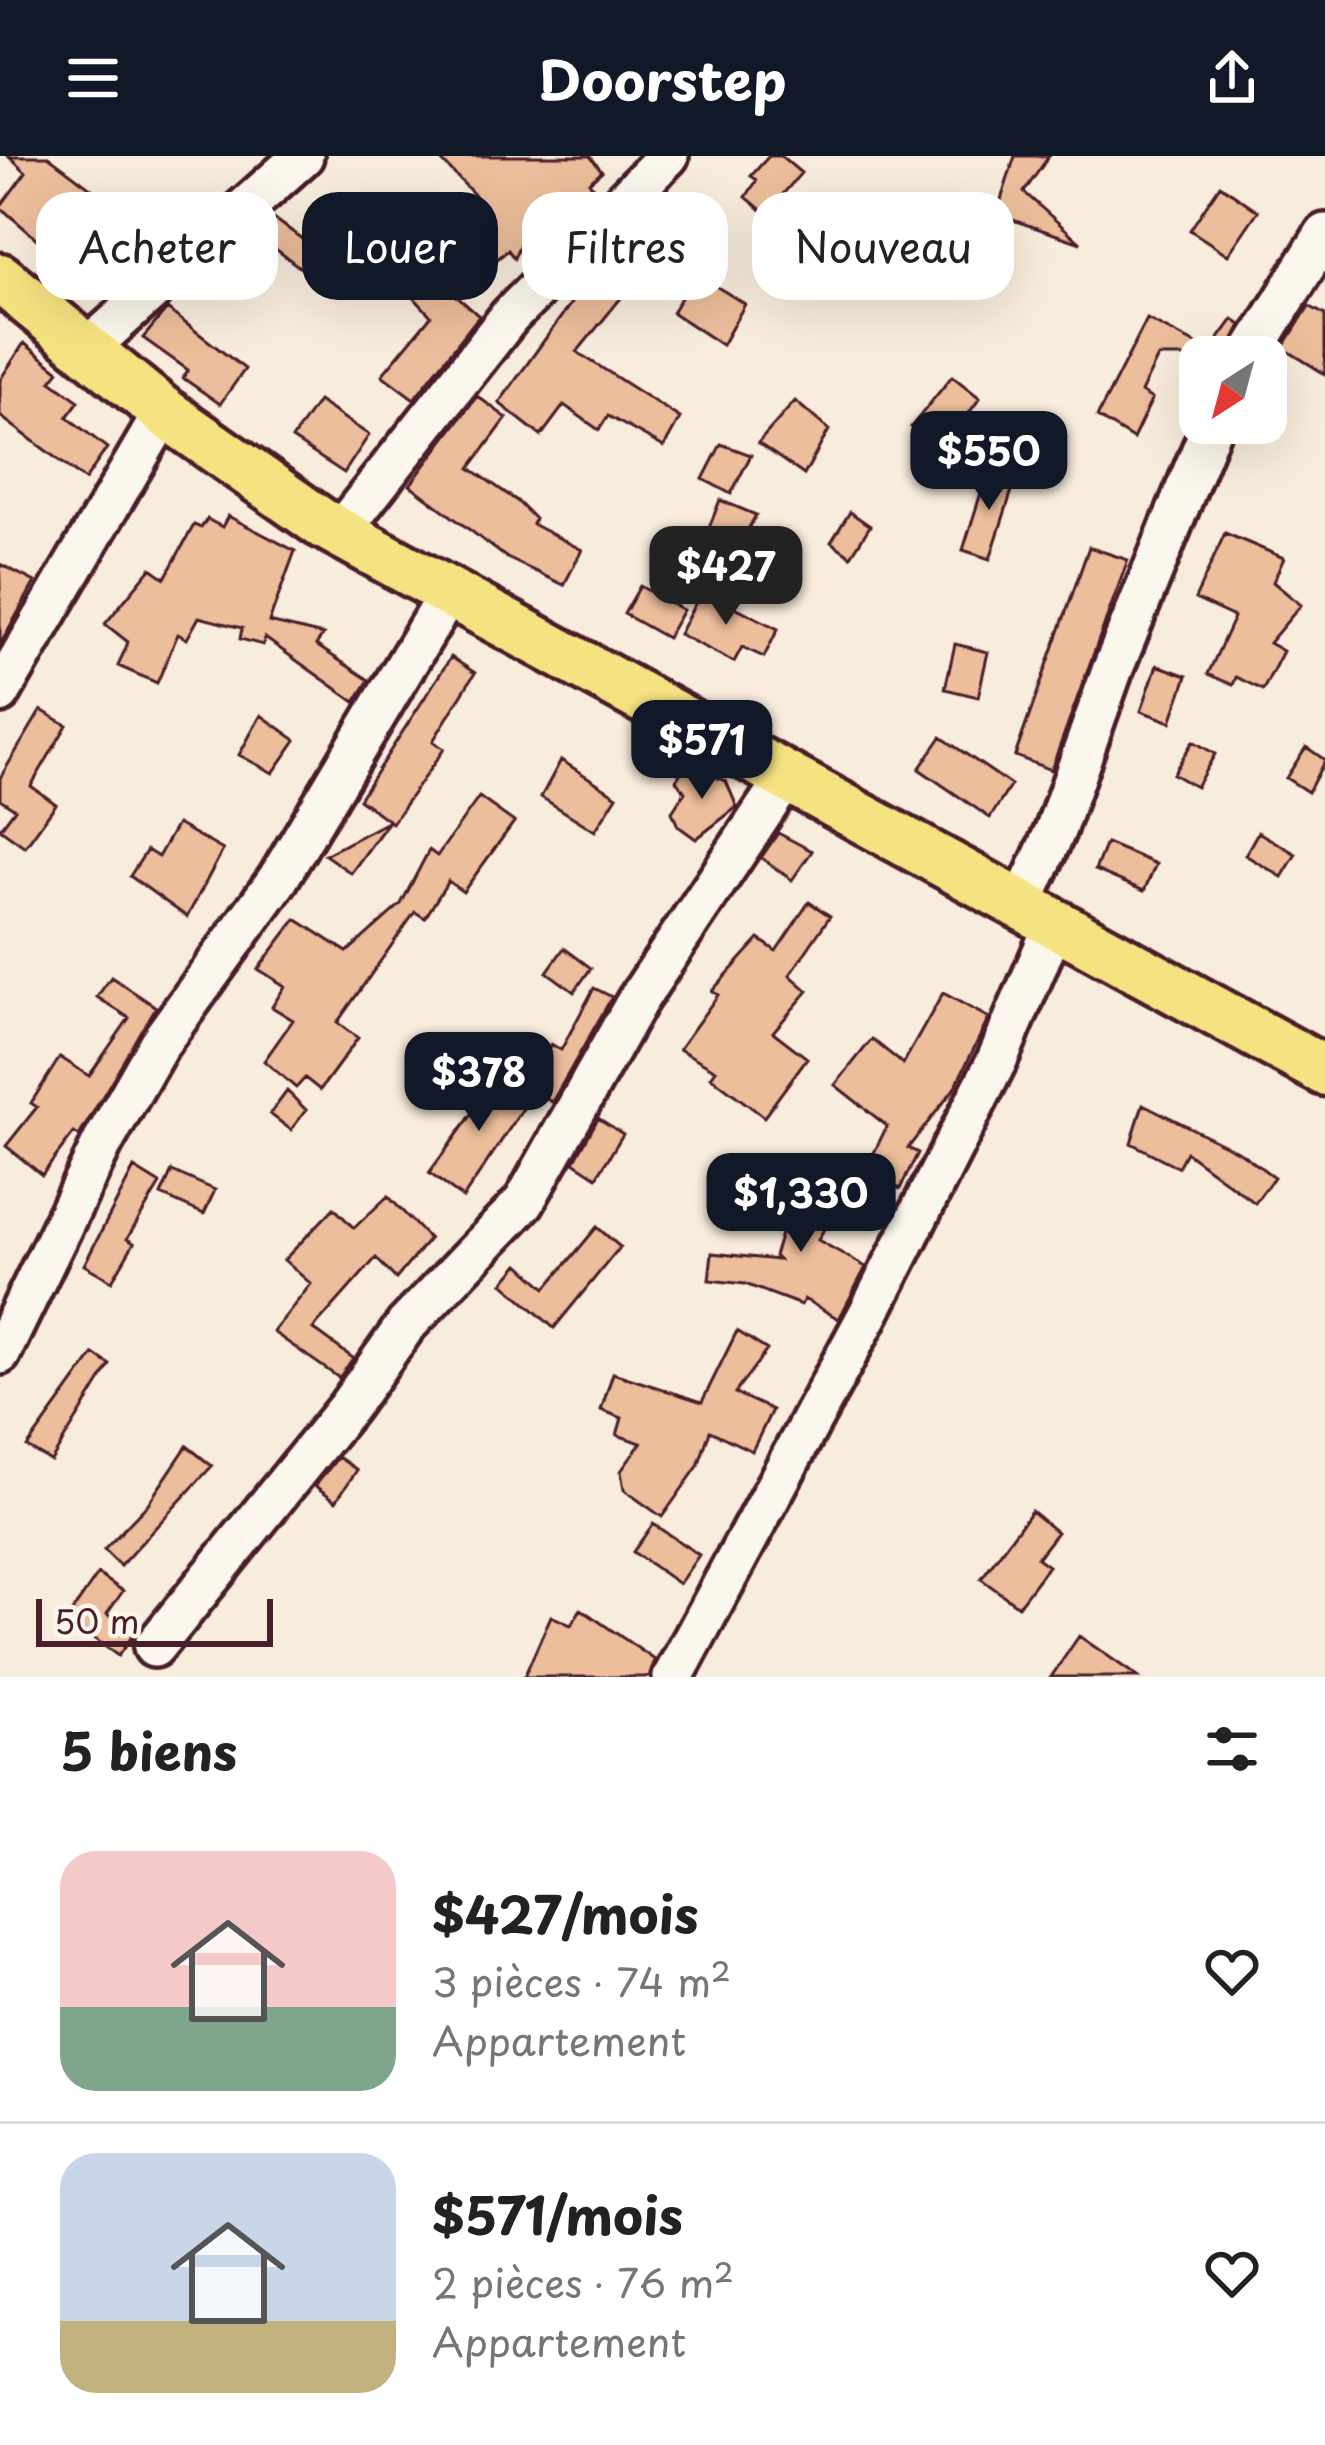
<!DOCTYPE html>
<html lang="fr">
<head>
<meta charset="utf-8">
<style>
  body { margin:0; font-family:"Playpen Sans",sans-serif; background:#f6f6f6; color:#222; height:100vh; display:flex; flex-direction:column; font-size:45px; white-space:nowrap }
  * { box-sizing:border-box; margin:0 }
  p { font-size:39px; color:#767676 }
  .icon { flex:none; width:66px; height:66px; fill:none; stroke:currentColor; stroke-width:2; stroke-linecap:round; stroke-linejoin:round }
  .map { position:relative; height:1521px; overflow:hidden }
  .panel { display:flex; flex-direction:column; background:#fff; flex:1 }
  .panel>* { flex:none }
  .hud { position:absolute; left:36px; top:36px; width:1254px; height:108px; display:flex; gap:24px }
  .needle { width:78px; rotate:216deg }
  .controls { position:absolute; left:1179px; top:180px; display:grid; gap:24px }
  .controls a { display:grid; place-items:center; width:108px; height:108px; border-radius:24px; background:#fff; box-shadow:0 12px 48px #0002; font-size:60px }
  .scale { position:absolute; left:36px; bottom:30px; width:237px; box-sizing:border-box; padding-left:12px; border:6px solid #4a1f2b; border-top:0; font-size:33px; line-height:42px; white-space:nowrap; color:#4a1f2b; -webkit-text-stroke:9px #fbf7ec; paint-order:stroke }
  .price { position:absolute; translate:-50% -102px; padding:0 27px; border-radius:24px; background:#111827; color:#fff; font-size:39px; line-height:78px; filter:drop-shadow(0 3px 6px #0008) }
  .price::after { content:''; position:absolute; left:50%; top:72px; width:36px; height:27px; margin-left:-18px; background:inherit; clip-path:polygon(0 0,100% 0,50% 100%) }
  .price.selected { background:#222; color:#fff }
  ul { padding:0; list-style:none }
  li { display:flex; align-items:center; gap:36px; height:300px; padding:0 60px }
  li+li { border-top:3px solid #e0e0e0 }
  li span { display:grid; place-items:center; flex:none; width:336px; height:240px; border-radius:36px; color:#555 }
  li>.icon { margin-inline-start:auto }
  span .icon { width:144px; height:144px; fill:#fffc; stroke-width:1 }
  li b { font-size:51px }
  h2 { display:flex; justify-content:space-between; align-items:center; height:144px; padding:0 60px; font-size:51px }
  .chip { padding:0 42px; border-radius:36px; background:#fff; box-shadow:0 12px 48px #0002; font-size:42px; line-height:108px }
  .chip.selected { background:#111827; color:#fff }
  header { display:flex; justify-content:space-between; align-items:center; height:156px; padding:0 60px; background:#111827; color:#fff; font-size:54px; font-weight:700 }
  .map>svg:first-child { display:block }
  .building { fill:#ecbe9b; stroke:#4a1f2b; stroke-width:3 }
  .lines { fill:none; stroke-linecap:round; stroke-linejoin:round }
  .minor-casing { stroke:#4a1f2b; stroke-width:48 }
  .major-casing { stroke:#4a1f2b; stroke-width:57 }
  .minor { stroke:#fbf7ec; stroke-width:39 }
  .major { stroke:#f5e382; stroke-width:48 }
</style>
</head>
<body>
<header><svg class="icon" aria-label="menu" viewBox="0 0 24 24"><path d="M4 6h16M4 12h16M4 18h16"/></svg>Doorstep<svg class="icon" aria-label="share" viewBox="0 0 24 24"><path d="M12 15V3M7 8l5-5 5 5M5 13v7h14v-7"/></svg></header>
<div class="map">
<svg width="1325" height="1521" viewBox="0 0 1325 1521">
  <rect width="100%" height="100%" fill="#f8ecdc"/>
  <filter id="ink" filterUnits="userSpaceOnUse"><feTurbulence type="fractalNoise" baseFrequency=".00833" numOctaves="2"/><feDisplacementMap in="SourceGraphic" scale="24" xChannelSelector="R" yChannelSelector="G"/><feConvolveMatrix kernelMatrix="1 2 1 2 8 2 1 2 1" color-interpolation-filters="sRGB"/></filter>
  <g filter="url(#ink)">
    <path class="building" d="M 9,0 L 48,0 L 96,36 L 76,62 L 122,99 L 95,134 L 0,51 L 26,16 Z
      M 437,0 L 590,0 L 602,15 L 589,26 L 597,36 L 571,58 L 524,78 L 514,102 L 508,94 L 455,139 L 479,160 L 414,243 L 382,219 L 431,160 L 397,123 L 428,96 L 441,112 L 488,72 L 475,57 L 484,49 Z
      M 769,0 L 781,0 L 801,17 L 766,58 L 746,41 L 757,24 L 751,20 Z
      M 1015,0 L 1049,0 L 1024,36 L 1081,87 L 1007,62 L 998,75 L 992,72 Z
      M 1220,29 L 1258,55 L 1228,99 L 1190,74 Z
      M 655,47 L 682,67 L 577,196 L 680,262 L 664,291 L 608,260 L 599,274 L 564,249 L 541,280 L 499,247 L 589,122 L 610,137 L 599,128 L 633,84 L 625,78 Z
      M 882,51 L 955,102 L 930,140 L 854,88 Z
      M 275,63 L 321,97 L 306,116 L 261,82 Z
      M 696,118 L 745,148 L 722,189 L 672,156 Z
      M 1309,150 L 1325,159 L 1325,218 L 1283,192 Z
      M 167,153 L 245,213 L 220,248 L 183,222 L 188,214 L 143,182 Z
      M 1147,163 L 1210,195 L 1233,163 L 1241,169 L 1225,201 L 1158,201 L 1141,236 L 1152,243 L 1133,283 L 1097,261 Z
      M 24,187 L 59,215 L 51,225 L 79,245 L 67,261 L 107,292 L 85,324 L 0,260 L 0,224 Z
      M 952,220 L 980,242 L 941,295 L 911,271 Z
      M 477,240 L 507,262 L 470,312 L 517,345 L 535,363 L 532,368 L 582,394 L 564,429 L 507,402 L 410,329 Z
      M 318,245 L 369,279 L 344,317 L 292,283 Z
      M 795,245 L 829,274 L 804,319 L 758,287 Z
      M 721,288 L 751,299 L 731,338 L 703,323 Z
      M 990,308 L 1015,325 L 990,403 L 963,394 Z
      M 720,344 L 756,359 L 724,417 L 697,402 Z
      M 850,356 L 870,370 L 851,400 L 831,386 Z
      M 228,360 L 295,395 L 269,466 L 323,479 L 316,489 L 369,524 L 355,546 L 265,482 L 263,489 L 240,483 L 242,472 L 199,461 L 187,483 L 178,478 L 157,527 L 118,510 L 128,486 L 105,468 L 151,412 L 165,422 L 194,369 L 201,372 L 207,363 L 222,371 Z
      M 1225,377 L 1284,402 L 1273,426 L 1301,449 L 1269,487 L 1283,495 L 1263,534 L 1236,521 L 1233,529 L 1208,518 L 1234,461 L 1195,443 Z
      M 1089,391 L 1128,404 L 1051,614 L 1015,600 Z
      M 0,408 L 35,426 L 0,489 Z
      M 640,430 L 683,454 L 667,482 L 624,458 Z
      M 702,434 L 778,473 L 764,501 L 742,491 L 734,506 L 679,478 Z
      M 955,488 L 988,496 L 978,541 L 945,533 Z
      M 451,501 L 475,517 L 433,585 L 444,593 L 392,667 L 359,643 Z
      M 1157,509 L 1187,520 L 1171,566 L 1141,555 Z
      M 41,554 L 67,569 L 31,630 L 56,648 L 25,691 L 0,673 L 15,653 L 0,643 L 0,622 Z
      M 261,559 L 296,584 L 273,617 L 239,599 Z
      M 941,581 L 1011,629 L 990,662 L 919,613 Z
      M 1193,585 L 1215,598 L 1196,631 L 1173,618 Z
      M 1306,591 L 1325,604 L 1308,636 L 1286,622 Z
      M 561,604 L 617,640 L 595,675 L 541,641 Z
      M 686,609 L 726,625 L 737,651 L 696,683 L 678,670 L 672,656 L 685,636 L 676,624 Z
      M 479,641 L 514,666 L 463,736 L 448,725 L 425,762 L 415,756 L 337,867 L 358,882 L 320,934 L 305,922 L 296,932 L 264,905 L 293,864 L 272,851 L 285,830 L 258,813 L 296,763 L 347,796 L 401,748 L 429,694 L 437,700 Z
      M 389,665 L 351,717 L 325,699 Z
      M 177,668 L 223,694 L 187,761 L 130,720 L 147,694 L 158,701 Z
      M 1258,676 L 1296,698 L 1282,721 L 1245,699 Z
      M 778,677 L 812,695 L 792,724 L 761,702 Z
      M 1106,687 L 1156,708 L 1144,735 L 1095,714 Z
      M 809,746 L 830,760 L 790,819 L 808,835 L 773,876 L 807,902 L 764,961 L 711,921 L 716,914 L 679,893 L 718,839 L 712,835 L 759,783 L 776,795 Z
      M 564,792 L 591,812 L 574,836 L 547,816 Z
      M 111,821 L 156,851 L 79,980 L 74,977 L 42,1019 L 6,990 L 37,951 L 31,947 L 60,901 L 89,920 L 129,862 L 97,841 Z
      M 594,832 L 612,841 L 552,946 L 526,932 L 551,888 L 561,894 Z
      M 943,837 L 989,862 L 954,933 L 908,992 L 918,997 L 900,1033 L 865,1015 L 887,970 L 835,929 L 872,883 L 903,908 Z
      M 484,912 L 528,945 L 463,1042 L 429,1017 L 483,943 L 469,933 Z
      M 287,935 L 306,954 L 291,974 L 270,958 Z
      M 1143,948 L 1241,997 L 1274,1021 L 1255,1047 L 1186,996 L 1178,1011 L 1131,987 Z
      M 598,962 L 623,978 L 597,1021 L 574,1006 Z
      M 818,1006 L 850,1025 L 818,1084 L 866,1111 L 839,1163 L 804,1143 L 801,1149 L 745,1128 L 709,1124 L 712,1097 L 778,1104 L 774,1100 L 781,1078 L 815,1034 L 805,1028 Z
      M 134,1012 L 160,1028 L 127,1083 L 134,1087 L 112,1125 L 84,1109 Z
      M 172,1015 L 215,1034 L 204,1058 L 161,1039 Z
      M 388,1040 L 429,1083 L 396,1123 L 376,1102 L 313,1173 L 353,1202 L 339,1222 L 273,1176 L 311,1128 L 284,1104 L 334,1052 L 354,1072 Z
      M 597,1071 L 620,1091 L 554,1172 L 503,1127 L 519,1108 L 546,1132 Z
      M 737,1175 L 767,1194 L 735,1237 L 772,1254 L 752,1295 L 710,1275 L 698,1310 L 662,1361 L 624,1334 L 621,1315 L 641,1287 L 617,1279 L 622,1262 L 601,1254 L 613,1217 L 702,1246 Z
      M 94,1198 L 110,1209 L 51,1305 L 27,1291 Z
      M 187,1290 L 212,1310 L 120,1410 L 104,1394 L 147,1349 Z
      M 338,1301 L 357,1314 L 336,1345 L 315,1330 Z
      M 1031,1355 L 1057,1376 L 1037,1402 L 1048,1410 L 1018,1450 L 981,1423 Z
      M 653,1368 L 699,1399 L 679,1428 L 633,1396 Z
      M 98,1418 L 123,1435 L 107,1458 L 133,1479 L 118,1500 L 67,1463 Z
      M 581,1453 L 655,1504 L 649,1521 L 524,1521 L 551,1460 L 571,1469 Z
      M 1079,1480 L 1138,1521 L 1051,1521 Z"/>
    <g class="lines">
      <defs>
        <path id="minor" d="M 87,193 L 303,0
          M 1249,201 L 1325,78
          M 339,377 L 510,160 L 668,0
          M 0,537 L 164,256
          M 1022,748 L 1055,675 L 1112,515 L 1213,267
          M 0,1198 L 103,986 L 159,888 L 278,723 L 447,440
          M 154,1491 L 348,1251 L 406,1169 L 524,1046 L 637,845 L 785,623
          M 673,1521 L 868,1159 L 997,904 L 1055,767"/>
        <path id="major" d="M 0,122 L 164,256 L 320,366 L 1325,915"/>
      </defs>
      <use href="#minor" class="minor-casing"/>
      <use href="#major" class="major-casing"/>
      <use href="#minor" class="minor"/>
      <use href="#major" class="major"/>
    </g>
  </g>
</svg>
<div class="controls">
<a><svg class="needle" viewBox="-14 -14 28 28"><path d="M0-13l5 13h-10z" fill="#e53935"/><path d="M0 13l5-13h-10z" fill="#767676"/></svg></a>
</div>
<div class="scale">50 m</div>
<b class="price" style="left:989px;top:357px">$550</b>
<b class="price selected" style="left:726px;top:472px">$427</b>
<b class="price" style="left:702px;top:646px">$571</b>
<b class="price" style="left:479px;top:978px">$378</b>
<b class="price" style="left:801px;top:1099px">$1,330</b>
<div class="hud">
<a class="chip">Acheter</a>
<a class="chip selected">Louer</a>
<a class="chip">Filtres</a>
<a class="chip">Nouveau</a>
</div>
</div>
<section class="panel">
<h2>5 biens<svg class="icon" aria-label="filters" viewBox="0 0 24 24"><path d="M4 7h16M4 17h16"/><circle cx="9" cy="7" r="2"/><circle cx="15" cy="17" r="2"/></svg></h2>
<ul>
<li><span style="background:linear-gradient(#f6c9c9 65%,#7fa58c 0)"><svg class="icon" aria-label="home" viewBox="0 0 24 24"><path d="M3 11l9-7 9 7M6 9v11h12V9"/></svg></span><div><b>$427/mois</b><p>3 pièces · 74 m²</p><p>Appartement</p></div><svg class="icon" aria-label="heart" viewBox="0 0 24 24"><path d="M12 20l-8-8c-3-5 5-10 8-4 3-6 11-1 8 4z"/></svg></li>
<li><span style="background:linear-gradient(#c9d6e8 70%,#c2b280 0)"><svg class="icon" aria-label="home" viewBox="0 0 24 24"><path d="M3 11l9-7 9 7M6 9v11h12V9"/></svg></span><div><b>$571/mois</b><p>2 pièces · 76 m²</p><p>Appartement</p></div><svg class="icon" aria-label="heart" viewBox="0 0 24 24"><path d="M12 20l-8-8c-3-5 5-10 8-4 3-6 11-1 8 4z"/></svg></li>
</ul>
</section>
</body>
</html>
